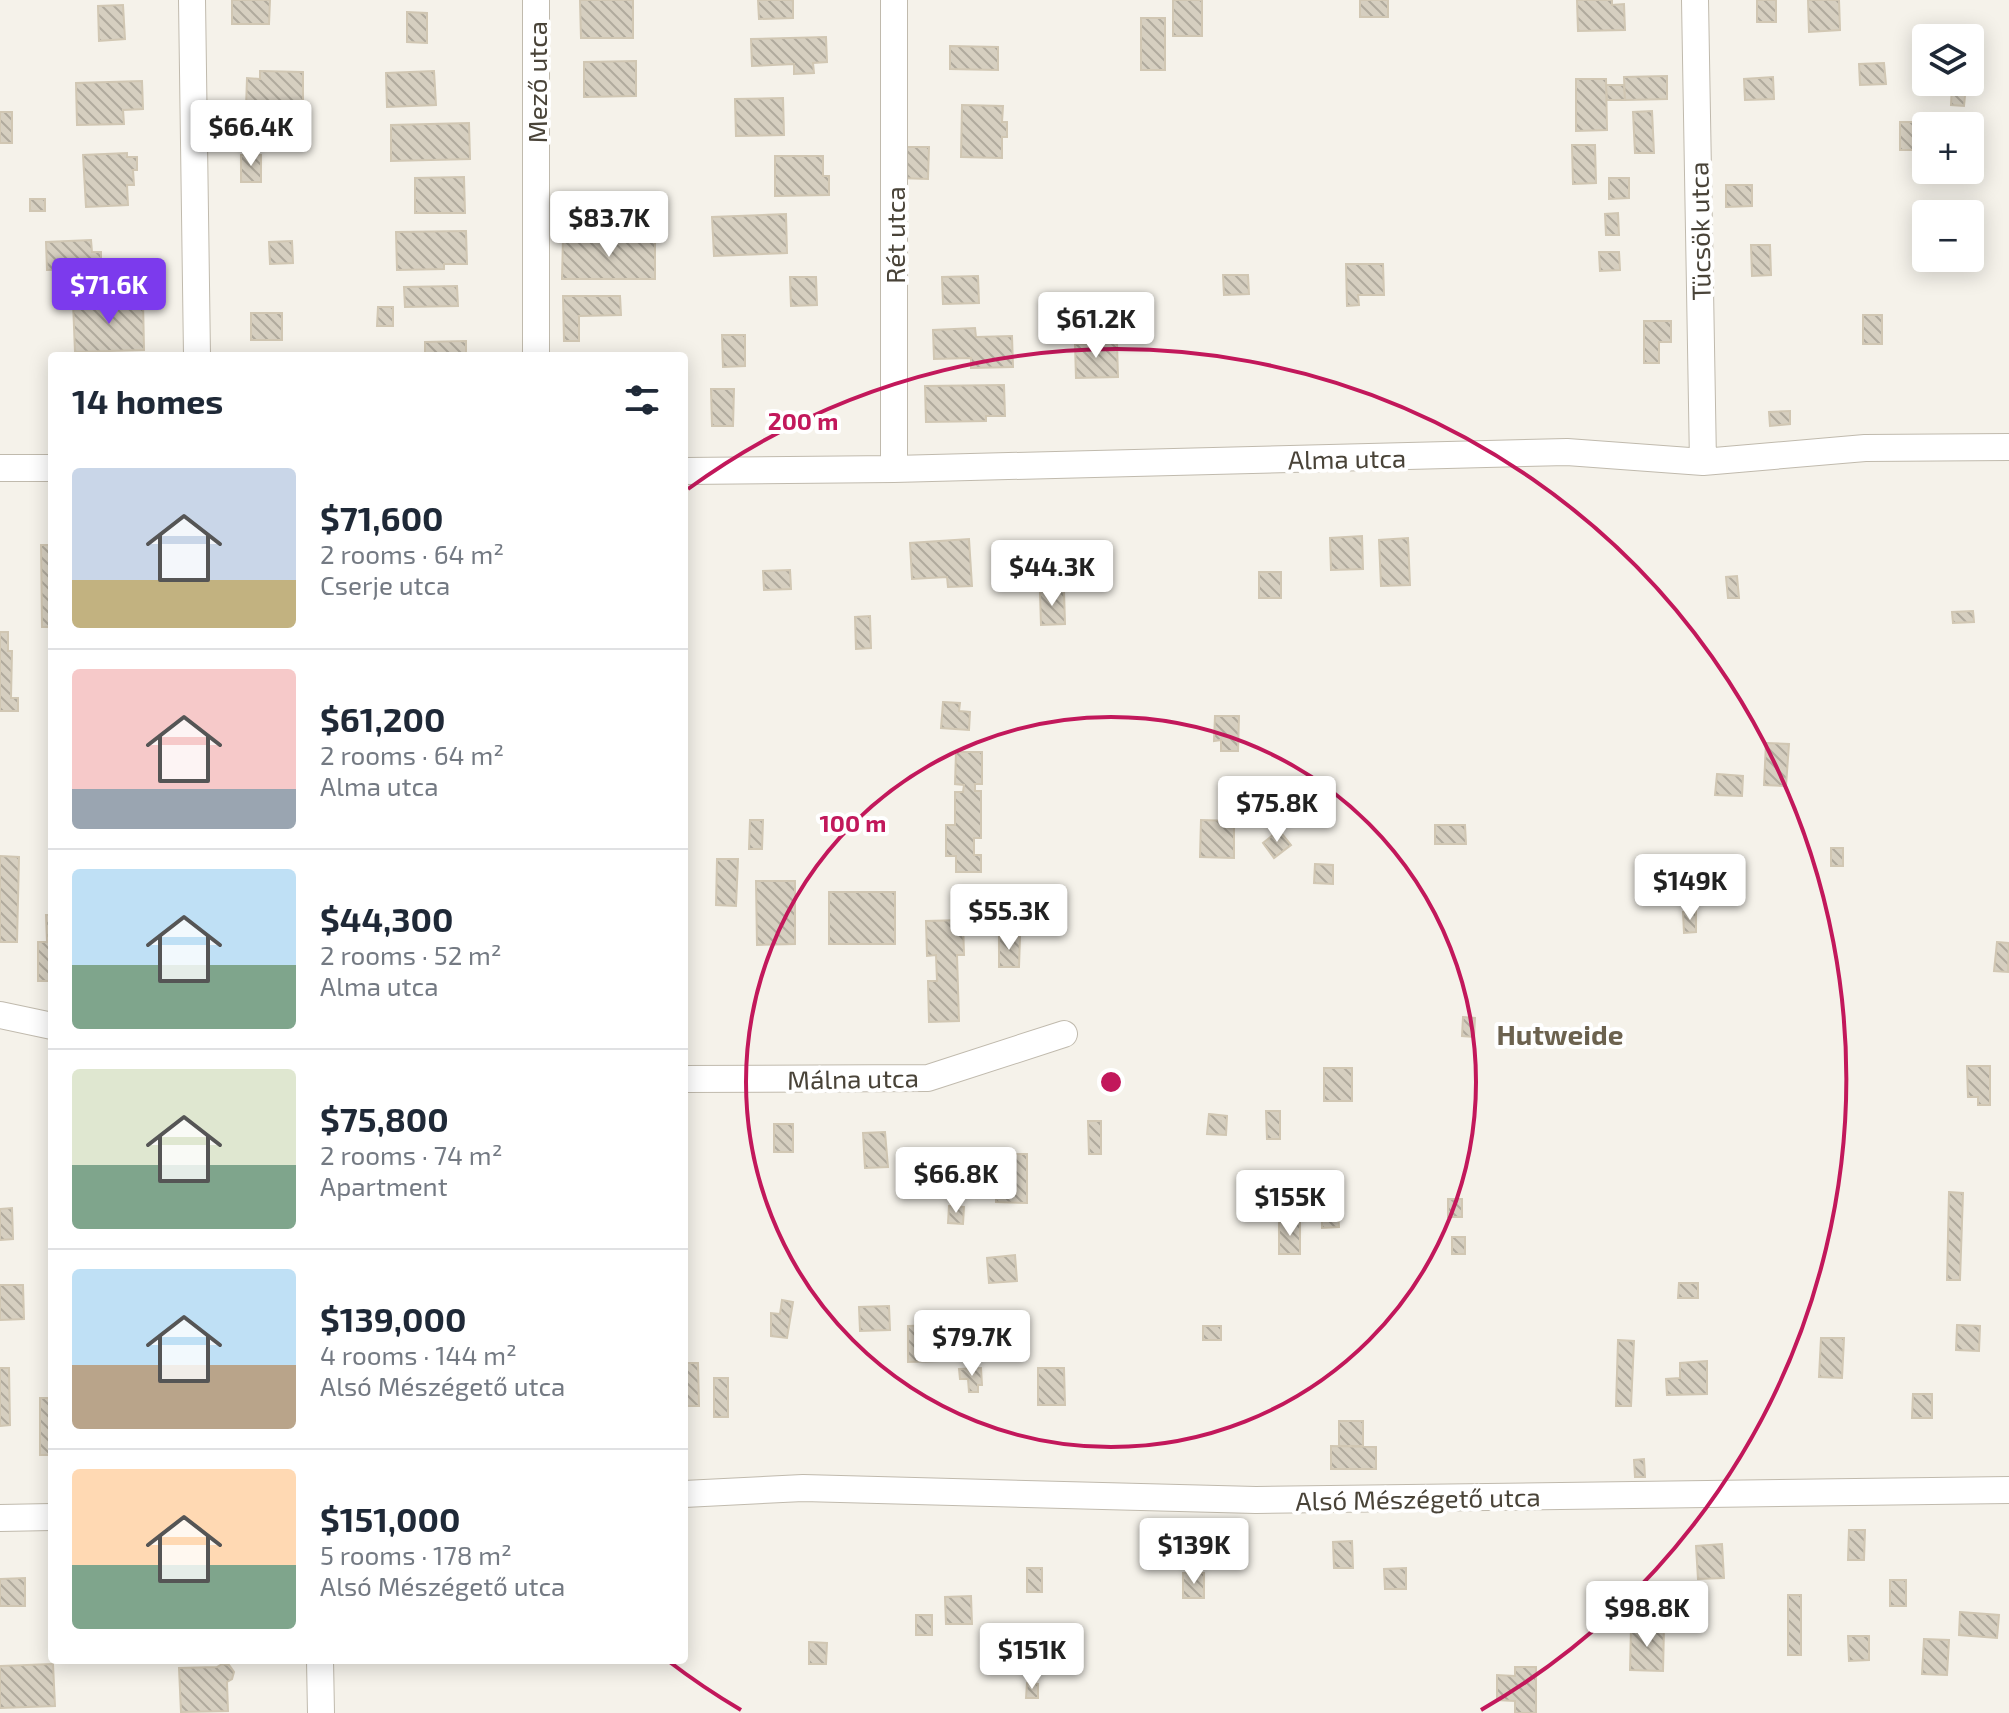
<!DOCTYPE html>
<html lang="en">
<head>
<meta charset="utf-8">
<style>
  body { margin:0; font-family:"Exo 2",sans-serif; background:#f6f6f7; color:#1f2937; height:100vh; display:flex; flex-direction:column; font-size:30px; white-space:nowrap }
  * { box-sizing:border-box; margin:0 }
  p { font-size:26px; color:#747a83 }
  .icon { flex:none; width:44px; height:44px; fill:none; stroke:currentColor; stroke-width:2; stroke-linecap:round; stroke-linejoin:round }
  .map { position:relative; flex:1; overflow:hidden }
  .details { position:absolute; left:48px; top:352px; width:640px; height:1312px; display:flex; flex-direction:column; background:#fff; border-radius:8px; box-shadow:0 4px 20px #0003 }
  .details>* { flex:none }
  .buttons { position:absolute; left:1912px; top:24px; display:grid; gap:16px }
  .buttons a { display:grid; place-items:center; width:72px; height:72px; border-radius:8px; background:#fff; box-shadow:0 4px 20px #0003; font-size:40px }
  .price { position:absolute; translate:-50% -68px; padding:0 18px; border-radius:8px; background:#fff; color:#222; font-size:26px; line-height:52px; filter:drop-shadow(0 2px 4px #0008) }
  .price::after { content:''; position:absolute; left:50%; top:48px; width:24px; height:18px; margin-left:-12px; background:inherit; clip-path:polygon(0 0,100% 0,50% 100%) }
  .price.on { background:#7c3aed; color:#fff }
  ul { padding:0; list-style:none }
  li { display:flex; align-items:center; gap:24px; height:200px; padding:0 24px }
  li+li { border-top:2px solid #e0e1e3 }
  li span { display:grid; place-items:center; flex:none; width:224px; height:160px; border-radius:8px; color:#555 }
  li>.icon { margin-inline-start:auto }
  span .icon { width:96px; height:96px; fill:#fffc; stroke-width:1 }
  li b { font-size:34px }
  h2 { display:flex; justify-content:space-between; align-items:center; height:96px; padding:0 24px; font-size:34px }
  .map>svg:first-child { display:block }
  .building { fill:url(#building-back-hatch); stroke:#d1c7b3; stroke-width:2 }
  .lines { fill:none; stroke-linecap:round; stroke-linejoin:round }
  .minor-casing { stroke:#c0baad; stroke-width:28 }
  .minor { stroke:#fff; stroke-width:26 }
  .ring { fill:none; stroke:#c2185b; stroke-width:4 }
  .labels { text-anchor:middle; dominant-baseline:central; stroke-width:8; stroke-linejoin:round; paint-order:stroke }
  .street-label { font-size:26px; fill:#494338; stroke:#fff }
  .neighbourhood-label { font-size:28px; font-weight:bold; fill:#6c624f; stroke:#fff }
  .centre { fill:#c2185b; stroke:#fff; stroke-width:4 }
  .ring-label { font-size:24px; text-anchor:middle; font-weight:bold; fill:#c2185b; stroke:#fff; stroke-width:8; stroke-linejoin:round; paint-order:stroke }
</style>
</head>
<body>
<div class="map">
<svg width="2009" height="1713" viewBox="0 0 2009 1713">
  <defs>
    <pattern id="building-back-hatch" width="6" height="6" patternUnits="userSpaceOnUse" patternTransform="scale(2)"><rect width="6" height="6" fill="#d6cfc0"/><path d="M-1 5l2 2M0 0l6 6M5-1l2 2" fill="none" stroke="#b0aa9d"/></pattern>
  </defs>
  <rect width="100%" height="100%" fill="#f5f2ea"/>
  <path class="building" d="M 232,0 L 270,0 L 269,24 L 232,24 Z
    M 580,0 L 633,0 L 633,38 L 581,38 Z
    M 758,0 L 793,0 L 793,18 L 759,19 Z
    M 1173,0 L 1202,0 L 1202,36 L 1173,36 Z
    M 1360,0 L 1388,0 L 1388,17 L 1360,17 Z
    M 1577,0 L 1612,0 L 1612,5 L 1624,4 L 1625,30 L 1578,31 Z
    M 1757,0 L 1776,0 L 1776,22 L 1757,22 Z
    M 1808,0 L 1839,0 L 1840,30 L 1809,32 Z
    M 123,5 L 125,39 L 99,41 L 98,6 Z
    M 407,12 L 427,13 L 427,43 L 407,42 Z
    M 1141,18 L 1165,18 L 1165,70 L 1141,70 Z
    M 826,37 L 827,62 L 813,63 L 814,73 L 794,74 L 794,64 L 752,66 L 751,39 Z
    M 950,46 L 998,47 L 998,70 L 950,69 Z
    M 636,61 L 636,96 L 584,97 L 584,62 Z
    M 1884,63 L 1886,84 L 1860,85 L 1859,64 Z
    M 260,71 L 303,72 L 303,104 L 308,104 L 307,134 L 258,133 L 258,120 L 252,120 L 252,108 L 246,108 L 247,78 L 260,79 Z
    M 434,71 L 436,105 L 387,107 L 386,73 Z
    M 1667,76 L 1667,99 L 1625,100 L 1624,77 Z
    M 1773,77 L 1774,99 L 1745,100 L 1744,79 Z
    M 1576,79 L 1606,79 L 1607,130 L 1576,131 Z
    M 142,81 L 143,109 L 123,110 L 124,124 L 77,125 L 76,83 Z
    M 1606,85 L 1624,85 L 1625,100 L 1607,100 Z
    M 1952,85 L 1966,86 L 1964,106 L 1951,105 Z
    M 783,98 L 784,135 L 736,136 L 735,99 Z
    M 962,105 L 1003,106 L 1002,122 L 1007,122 L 1007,137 L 1002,137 L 1002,158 L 961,157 Z
    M 1652,111 L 1654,153 L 1635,153 L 1633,112 Z
    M 0,112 L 12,112 L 12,143 L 0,143 Z
    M 1900,122 L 1917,122 L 1917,150 L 1900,150 Z
    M 469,123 L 470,159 L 391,161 L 391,125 Z
    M 1572,145 L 1595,145 L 1596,183 L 1573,184 Z
    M 899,147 L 929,147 L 928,179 L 899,178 Z
    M 127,153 L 127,157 L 137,157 L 137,170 L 133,170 L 134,185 L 127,185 L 128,205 L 86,207 L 83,155 Z
    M 241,155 L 261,155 L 261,182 L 241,182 Z
    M 775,156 L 823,156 L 823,176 L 829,176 L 829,195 L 775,196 Z
    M 464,177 L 465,213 L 415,213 L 415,178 Z
    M 1609,178 L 1629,178 L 1629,198 L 1609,199 Z
    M 1726,185 L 1752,185 L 1752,206 L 1726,207 Z
    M 30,199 L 45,199 L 45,211 L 30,211 Z
    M 1618,213 L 1619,235 L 1606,235 L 1605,214 Z
    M 786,214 L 787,253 L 714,256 L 712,217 Z
    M 466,231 L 467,264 L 444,264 L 444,269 L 397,270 L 396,232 Z
    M 563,238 L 655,239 L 655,279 L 562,279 Z
    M 91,240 L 92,252 L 101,252 L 101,268 L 47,270 L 46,242 Z
    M 292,241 L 293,263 L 270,264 L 269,242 Z
    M 1751,245 L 1770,245 L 1771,275 L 1752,276 Z
    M 1599,252 L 1619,252 L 1620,270 L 1600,271 Z
    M 1346,264 L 1383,264 L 1384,295 L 1358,295 L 1359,305 L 1347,306 Z
    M 1223,275 L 1248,275 L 1249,294 L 1224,295 Z
    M 978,276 L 979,303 L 943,304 L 942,277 Z
    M 790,277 L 816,277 L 817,305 L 791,306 Z
    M 148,284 L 161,284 L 160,301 L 148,301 Z
    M 457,286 L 458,306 L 405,307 L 404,287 Z
    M 563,296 L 620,296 L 621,315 L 579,316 L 579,341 L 564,341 Z
    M 143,300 L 144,350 L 75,352 L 73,302 Z
    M 378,307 L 393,307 L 393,326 L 377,326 Z
    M 251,313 L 282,313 L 282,340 L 251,340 Z
    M 1863,315 L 1882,315 L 1882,344 L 1863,344 Z
    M 1644,321 L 1671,321 L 1671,342 L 1659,342 L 1659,363 L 1644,363 Z
    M 975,328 L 976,337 L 1012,336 L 1013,367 L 971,368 L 971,358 L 934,359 L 933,330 Z
    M 722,335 L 745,335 L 745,366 L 723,367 Z
    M 466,341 L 466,356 L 425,356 L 425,342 Z
    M 1117,343 L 1118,377 L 1076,378 L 1075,344 Z
    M 1004,385 L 1005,416 L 986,416 L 986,421 L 926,422 L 925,386 Z
    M 711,389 L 734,389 L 733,426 L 712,426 Z
    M 1790,411 L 1790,424 L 1770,426 L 1769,412 Z
    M 1362,536 L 1363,569 L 1331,570 L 1330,538 Z
    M 1408,538 L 1410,585 L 1381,586 L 1379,540 Z
    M 969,539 L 972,586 L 948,587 L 947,577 L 912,579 L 910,543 Z
    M 41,545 L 52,545 L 52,627 L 42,627 Z
    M 790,570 L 791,589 L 764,590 L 763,571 Z
    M 1259,572 L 1281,572 L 1281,598 L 1259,598 Z
    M 1737,576 L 1739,598 L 1728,598 L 1726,577 Z
    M 1064,591 L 1065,624 L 1041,625 L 1040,592 Z
    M 1973,611 L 1974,622 L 1953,623 L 1952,612 Z
    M 870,616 L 871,648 L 856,649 L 855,617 Z
    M 0,632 L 8,632 L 8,651 L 12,651 L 11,698 L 18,698 L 18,711 L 0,711 Z
    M 943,702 L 960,703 L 959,711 L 970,712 L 969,730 L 941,728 Z
    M 1215,716 L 1239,716 L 1238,751 L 1221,751 L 1221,740 L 1214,741 Z
    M 1766,743 L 1789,744 L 1786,786 L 1764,785 Z
    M 956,752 L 982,752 L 982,784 L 975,784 L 975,791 L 981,791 L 981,838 L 974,838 L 974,855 L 981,855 L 981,872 L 956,872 L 956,856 L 946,856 L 946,825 L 955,825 L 955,792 L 963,792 L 964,785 L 955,784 Z
    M 1717,774 L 1743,776 L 1742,796 L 1715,795 Z
    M 750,820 L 763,820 L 762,849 L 749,849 Z
    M 1201,820 L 1234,821 L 1234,858 L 1200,857 Z
    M 1435,825 L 1465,825 L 1466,844 L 1435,844 Z
    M 1279,830 L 1291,845 L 1274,858 L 1263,843 Z
    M 1831,848 L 1843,848 L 1843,866 L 1831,866 Z
    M 0,856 L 19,857 L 17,942 L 0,942 Z
    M 717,859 L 738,859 L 736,906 L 716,905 Z
    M 1315,864 L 1333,865 L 1333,884 L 1314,883 Z
    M 756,881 L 795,881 L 795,944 L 757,945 Z
    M 829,892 L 895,892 L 895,944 L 829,944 Z
    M 1696,911 L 1696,932 L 1684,933 L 1683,912 Z
    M 46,915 L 52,915 L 52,981 L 38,981 L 38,942 L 47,942 Z
    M 963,920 L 964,955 L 957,955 L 959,1021 L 929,1022 L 928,981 L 937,981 L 936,955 L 927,956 L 926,921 Z
    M 999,937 L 1020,937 L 1019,967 L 999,967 Z
    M 1997,942 L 2009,943 L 2008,972 L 1994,971 Z
    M 1463,1017 L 1475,1018 L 1474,1037 L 1462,1036 Z
    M 1967,1066 L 1990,1066 L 1990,1105 L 1978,1105 L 1978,1097 L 1968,1097 Z
    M 1324,1068 L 1352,1068 L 1352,1101 L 1324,1101 Z
    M 1266,1111 L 1280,1111 L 1280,1139 L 1267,1139 Z
    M 1209,1114 L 1227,1116 L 1226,1135 L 1207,1134 Z
    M 1088,1121 L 1101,1121 L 1101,1154 L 1089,1154 Z
    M 774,1124 L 793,1124 L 793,1152 L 774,1152 Z
    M 885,1132 L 888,1167 L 865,1168 L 863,1133 Z
    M 996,1154 L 1027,1154 L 1027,1203 L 996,1202 Z
    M 1949,1192 L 1963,1193 L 1960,1280 L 1947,1280 Z
    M 1448,1199 L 1462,1199 L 1462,1217 L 1448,1217 Z
    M 949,1206 L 964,1207 L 963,1224 L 948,1223 Z
    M 1338,1207 L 1339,1227 L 1322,1228 L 1322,1208 Z
    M 12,1208 L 13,1239 L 0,1240 L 0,1209 Z
    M 1279,1222 L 1300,1222 L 1300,1254 L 1279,1254 Z
    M 1452,1237 L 1465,1237 L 1465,1254 L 1452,1254 Z
    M 1015,1255 L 1017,1281 L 989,1283 L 987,1258 Z
    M 1679,1283 L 1698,1283 L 1698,1298 L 1678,1298 Z
    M 0,1285 L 23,1285 L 24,1319 L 0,1320 Z
    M 782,1300 L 793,1302 L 787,1338 L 771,1336 L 771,1313 L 780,1314 Z
    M 889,1306 L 890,1330 L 860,1331 L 859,1307 Z
    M 939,1325 L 939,1361 L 908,1362 L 908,1326 Z
    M 1957,1325 L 1980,1326 L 1979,1351 L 1956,1350 Z
    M 1203,1326 L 1221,1326 L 1221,1340 L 1203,1340 Z
    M 1821,1338 L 1844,1338 L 1842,1378 L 1819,1377 Z
    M 1618,1340 L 1634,1341 L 1631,1406 L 1616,1406 Z
    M 1707,1361 L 1707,1394 L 1667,1395 L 1666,1379 L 1680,1378 L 1680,1363 Z
    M 684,1363 L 698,1363 L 699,1406 L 684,1406 Z
    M 0,1368 L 9,1368 L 10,1425 L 0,1426 Z
    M 981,1368 L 982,1385 L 978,1385 L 978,1392 L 969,1392 L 968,1379 L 960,1379 L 959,1369 Z
    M 1038,1368 L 1064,1368 L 1065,1405 L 1038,1405 Z
    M 714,1378 L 728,1378 L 728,1417 L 714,1417 Z
    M 1913,1394 L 1932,1394 L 1932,1418 L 1912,1418 Z
    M 40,1398 L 52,1398 L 52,1455 L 40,1455 Z
    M 1339,1421 L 1363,1421 L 1363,1446 L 1339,1446 Z
    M 1331,1446 L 1376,1447 L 1376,1469 L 1331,1469 Z
    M 1644,1459 L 1645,1477 L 1635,1477 L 1634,1460 Z
    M 1849,1530 L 1865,1530 L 1864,1560 L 1848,1560 Z
    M 1352,1541 L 1353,1568 L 1334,1568 L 1333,1542 Z
    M 1722,1544 L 1724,1578 L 1698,1579 L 1696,1546 Z
    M 1027,1568 L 1042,1568 L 1042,1592 L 1027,1592 Z
    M 1406,1568 L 1406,1589 L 1385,1589 L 1384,1569 Z
    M 1183,1573 L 1204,1573 L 1204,1598 L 1183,1598 Z
    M 25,1578 L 25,1606 L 0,1606 L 0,1579 Z
    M 1890,1580 L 1906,1580 L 1906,1606 L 1890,1606 Z
    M 1788,1595 L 1801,1595 L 1801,1655 L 1788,1655 Z
    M 971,1596 L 972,1624 L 946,1624 L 945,1597 Z
    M 1960,1612 L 1999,1615 L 1997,1638 L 1959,1635 Z
    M 916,1615 L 932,1615 L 932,1635 L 916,1635 Z
    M 1631,1627 L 1664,1628 L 1663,1671 L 1630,1670 Z
    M 1848,1636 L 1869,1636 L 1869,1660 L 1849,1661 Z
    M 1924,1639 L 1949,1640 L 1947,1675 L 1922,1674 Z
    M 809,1642 L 827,1643 L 826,1664 L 809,1664 Z
    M 53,1664 L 55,1706 L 0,1708 L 0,1666 Z
    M 222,1664 L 229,1665 L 234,1672 L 232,1679 L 227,1682 L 228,1711 L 181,1712 L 179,1668 L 217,1667 Z
    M 1515,1667 L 1536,1667 L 1536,1713 L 1515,1713 L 1515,1701 L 1497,1700 L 1497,1675 L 1515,1676 Z
    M 1027,1683 L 1038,1684 L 1038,1698 L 1026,1698 Z"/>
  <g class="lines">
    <defs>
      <path id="minor" d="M 192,0 L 197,356
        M 1695,0 L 1703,462
        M 536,356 L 536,0
        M 0,468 L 52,468
        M 894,469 L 894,0
        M 684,471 L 894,469 L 1567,452 L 1703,462 L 1865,448 L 2009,447
        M 0,1015 L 52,1026
        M 684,1079 L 928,1078 L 1064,1034
        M 684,1494 L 803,1488 L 1256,1500 L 2009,1490
        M 0,1518 L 52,1517
        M 320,1660 L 321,1713"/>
    </defs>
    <use href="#minor" class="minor-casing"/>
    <use href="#minor" class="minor"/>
  </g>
  <g class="ring">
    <circle cx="1111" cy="1082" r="365"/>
    <path d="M741 1710A729 729 0 0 1 667 1660M688 489A729 729 0 1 1 1481 1710"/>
  </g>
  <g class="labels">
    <g class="street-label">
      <text transform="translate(536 82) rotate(-90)">Mező utca</text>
      <text transform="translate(1699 231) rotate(-91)">Tücsök utca</text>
      <text transform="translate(894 235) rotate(-90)">Rét utca</text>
      <text transform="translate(1347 458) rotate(-1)">Alma utca</text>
      <text transform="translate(853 1078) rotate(-1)">Málna utca</text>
      <text transform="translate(1418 1498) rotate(-1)">Alsó Mészégető utca</text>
    </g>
    <g class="neighbourhood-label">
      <text x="1560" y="1034">Hutweide</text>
    </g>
  </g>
  <circle cx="1111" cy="1082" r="12" class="centre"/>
  <g class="ring-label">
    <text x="803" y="430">200 m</text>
    <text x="853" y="832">100 m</text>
  </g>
</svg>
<div class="buttons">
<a><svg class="icon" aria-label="layers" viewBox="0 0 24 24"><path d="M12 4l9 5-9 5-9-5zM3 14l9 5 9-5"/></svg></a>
<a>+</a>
<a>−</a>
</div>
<b class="price" style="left:251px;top:168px">$66.4K</b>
<b class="price" style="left:609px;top:259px">$83.7K</b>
<b class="price on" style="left:109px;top:326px">$71.6K</b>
<b class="price" style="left:1096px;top:360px">$61.2K</b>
<b class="price" style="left:1052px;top:608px">$44.3K</b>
<b class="price" style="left:1277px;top:844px">$75.8K</b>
<b class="price" style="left:1690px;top:922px">$149K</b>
<b class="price" style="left:1009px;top:952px">$55.3K</b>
<b class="price" style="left:956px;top:1215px">$66.8K</b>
<b class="price" style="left:1290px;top:1238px">$155K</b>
<b class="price" style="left:972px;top:1378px">$79.7K</b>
<b class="price" style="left:1194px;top:1586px">$139K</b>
<b class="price" style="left:1647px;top:1649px">$98.8K</b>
<b class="price" style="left:1032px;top:1691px">$151K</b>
<section class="details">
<h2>14 homes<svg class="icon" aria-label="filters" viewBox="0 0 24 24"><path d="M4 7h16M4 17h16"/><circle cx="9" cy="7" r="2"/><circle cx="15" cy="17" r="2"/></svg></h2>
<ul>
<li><span style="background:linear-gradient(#c9d6e8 70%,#c2b280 0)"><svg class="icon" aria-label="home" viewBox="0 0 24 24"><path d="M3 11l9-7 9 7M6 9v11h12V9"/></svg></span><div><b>$71,600</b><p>2 rooms · 64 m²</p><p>Cserje utca</p></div></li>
<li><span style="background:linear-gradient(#f6c9c9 75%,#9aa5b1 0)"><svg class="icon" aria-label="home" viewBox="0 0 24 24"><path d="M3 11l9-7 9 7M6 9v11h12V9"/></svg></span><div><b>$61,200</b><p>2 rooms · 64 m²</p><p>Alma utca</p></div></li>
<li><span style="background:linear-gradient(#bfe0f5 60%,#7fa58c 0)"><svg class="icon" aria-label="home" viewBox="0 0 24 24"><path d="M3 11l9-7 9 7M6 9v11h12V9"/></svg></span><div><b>$44,300</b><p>2 rooms · 52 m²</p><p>Alma utca</p></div></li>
<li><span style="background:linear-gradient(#dfe7d0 60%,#7fa58c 0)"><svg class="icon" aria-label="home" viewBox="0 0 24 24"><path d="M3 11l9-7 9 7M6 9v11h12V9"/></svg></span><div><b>$75,800</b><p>2 rooms · 74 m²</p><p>Apartment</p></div></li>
<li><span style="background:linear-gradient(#bfe0f5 60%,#b9a48a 0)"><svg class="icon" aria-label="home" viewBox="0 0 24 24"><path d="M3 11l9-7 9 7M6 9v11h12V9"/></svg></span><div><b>$139,000</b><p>4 rooms · 144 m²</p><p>Alsó Mészégető utca</p></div></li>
<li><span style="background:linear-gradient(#ffd9b3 60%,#7fa58c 0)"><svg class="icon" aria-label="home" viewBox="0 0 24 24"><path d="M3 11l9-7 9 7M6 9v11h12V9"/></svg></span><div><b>$151,000</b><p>5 rooms · 178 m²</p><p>Alsó Mészégető utca</p></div></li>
</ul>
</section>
</div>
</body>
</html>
